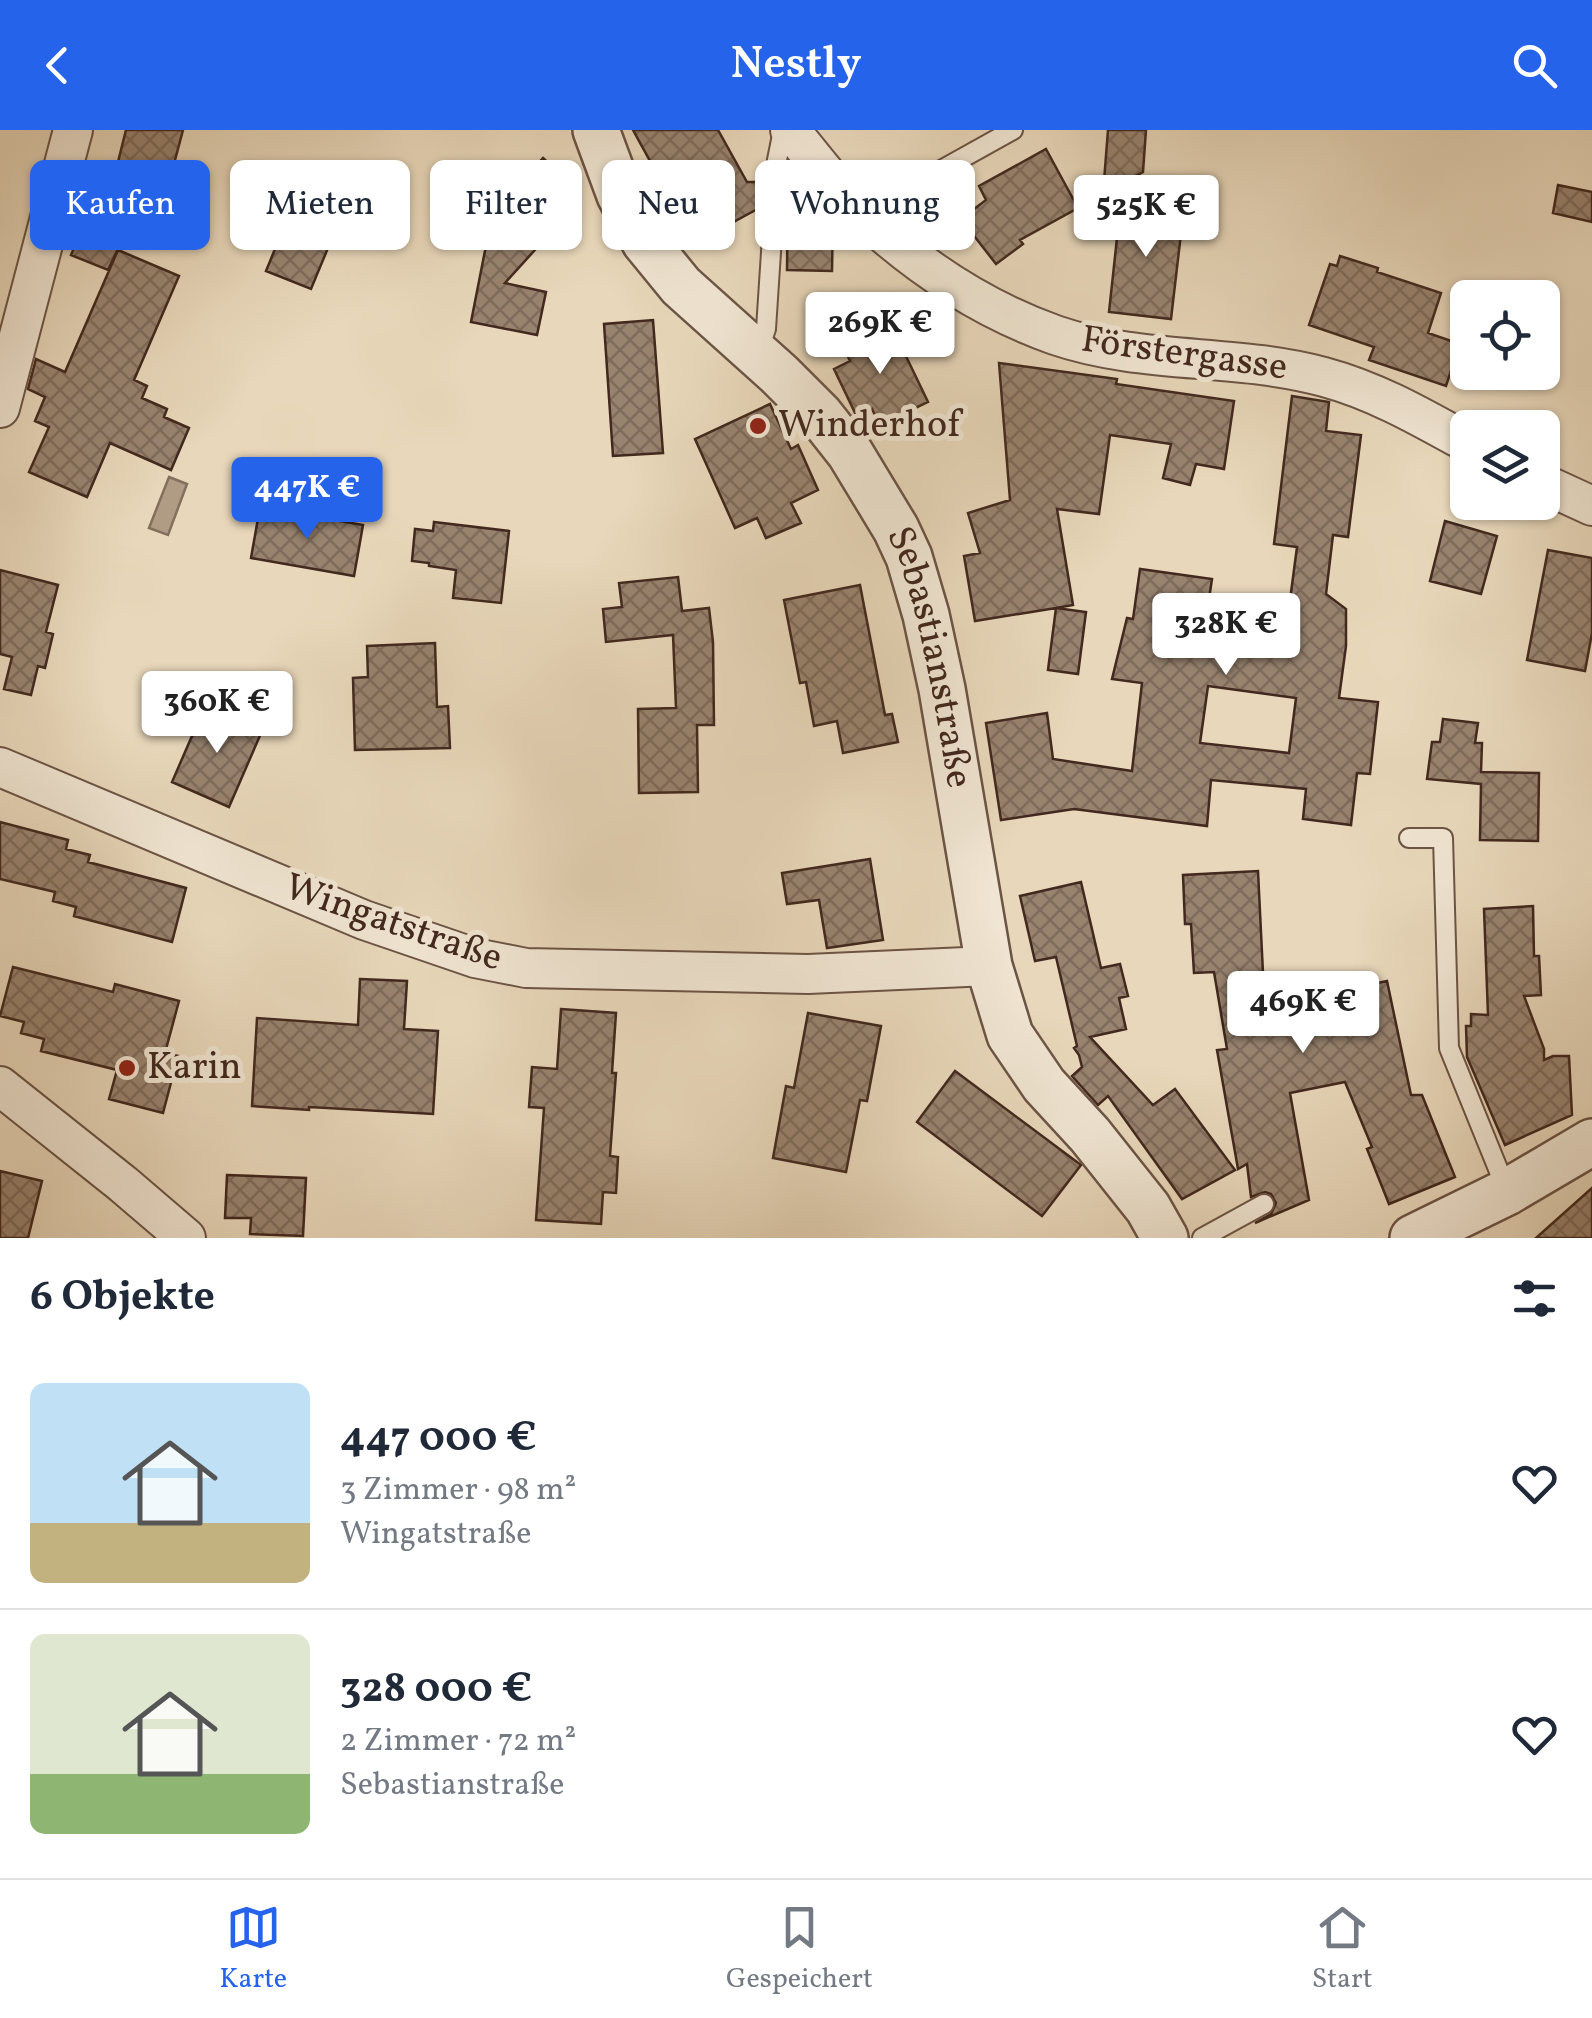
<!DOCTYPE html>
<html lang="de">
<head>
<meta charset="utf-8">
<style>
  body { margin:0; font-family:Vollkorn,serif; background:#f2f2f3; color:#1f2937; height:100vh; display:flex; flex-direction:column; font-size:38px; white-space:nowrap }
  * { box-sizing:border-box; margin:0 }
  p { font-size:32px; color:#747a83 }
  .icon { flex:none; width:55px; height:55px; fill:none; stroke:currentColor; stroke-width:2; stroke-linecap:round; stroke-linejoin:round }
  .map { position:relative; height:1108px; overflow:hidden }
  .side { display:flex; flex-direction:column; background:#fff; flex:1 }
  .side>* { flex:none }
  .banner { position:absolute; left:30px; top:30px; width:1000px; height:90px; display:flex; gap:20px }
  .fabs { position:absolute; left:1450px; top:150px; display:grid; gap:20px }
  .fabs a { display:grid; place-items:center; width:110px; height:110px; border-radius:15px; background:#fff; box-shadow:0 2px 8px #0004; font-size:50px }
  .price { position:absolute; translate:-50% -85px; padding:0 22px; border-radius:10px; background:#fff; color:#222; font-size:32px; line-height:65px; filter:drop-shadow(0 2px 5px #0008) }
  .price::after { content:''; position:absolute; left:50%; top:60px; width:30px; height:22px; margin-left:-15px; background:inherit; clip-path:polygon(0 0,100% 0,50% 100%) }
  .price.on { background:#2563eb; color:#fff }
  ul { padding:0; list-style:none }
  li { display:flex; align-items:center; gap:30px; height:250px; padding:0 30px }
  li+li { border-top:2px solid #e0e1e3 }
  li span { display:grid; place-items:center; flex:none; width:280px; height:200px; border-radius:15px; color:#555 }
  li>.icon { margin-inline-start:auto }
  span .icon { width:120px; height:120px; fill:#fffc; stroke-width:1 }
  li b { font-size:42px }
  h2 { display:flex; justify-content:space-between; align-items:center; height:120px; padding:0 30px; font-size:42px }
  .tag { padding:0 35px; border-radius:15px; background:#fff; box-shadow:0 2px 8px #0004; font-size:35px; line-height:90px }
  .tag.on { background:#2563eb; color:#fff }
  header { display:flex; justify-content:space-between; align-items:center; height:130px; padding:0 30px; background:#2563eb; color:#fff; font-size:45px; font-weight:600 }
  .tab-bar { display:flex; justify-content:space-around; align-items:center; height:140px; border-top:2px solid #e0e1e3; background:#fff; font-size:28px; color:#747a83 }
  .tab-bar a { display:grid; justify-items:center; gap:5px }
  .tab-bar .on { color:#2563eb }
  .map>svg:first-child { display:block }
  .water { fill:#b09c85; stroke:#846e5c; stroke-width:2.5 }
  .building { fill:url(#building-cross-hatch); stroke:#42281e; stroke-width:2.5; fill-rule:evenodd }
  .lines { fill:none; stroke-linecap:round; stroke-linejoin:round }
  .service-casing { stroke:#6c5445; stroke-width:22 }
  .minor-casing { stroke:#6c5445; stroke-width:42 }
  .tertiary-casing { stroke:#6c5445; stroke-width:50 }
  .service { stroke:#f0e5d2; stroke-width:18 }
  .minor { stroke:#f0e5d2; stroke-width:38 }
  .tertiary { stroke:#f0e5d2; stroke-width:45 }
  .poi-dot { fill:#8f2418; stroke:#f0e5d2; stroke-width:4 }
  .labels { text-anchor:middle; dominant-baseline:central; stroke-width:10; stroke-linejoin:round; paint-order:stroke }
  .street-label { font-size:38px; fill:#42281e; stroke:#f0e5d2 }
  .poi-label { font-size:38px; fill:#42281e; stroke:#f0e5d2; text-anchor:start }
</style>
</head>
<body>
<header><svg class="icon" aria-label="back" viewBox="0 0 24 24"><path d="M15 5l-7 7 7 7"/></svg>Nestly<svg class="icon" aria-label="search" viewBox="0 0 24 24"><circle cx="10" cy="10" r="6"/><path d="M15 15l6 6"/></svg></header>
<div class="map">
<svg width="1592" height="1108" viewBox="0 0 1592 1108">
  <defs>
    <pattern id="building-cross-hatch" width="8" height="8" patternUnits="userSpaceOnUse" patternTransform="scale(2.5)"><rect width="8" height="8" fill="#98836f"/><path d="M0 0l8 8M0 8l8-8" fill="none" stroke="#7e6b5b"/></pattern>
  </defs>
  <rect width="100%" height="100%" fill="#e8d7ba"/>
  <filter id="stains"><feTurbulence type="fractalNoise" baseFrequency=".002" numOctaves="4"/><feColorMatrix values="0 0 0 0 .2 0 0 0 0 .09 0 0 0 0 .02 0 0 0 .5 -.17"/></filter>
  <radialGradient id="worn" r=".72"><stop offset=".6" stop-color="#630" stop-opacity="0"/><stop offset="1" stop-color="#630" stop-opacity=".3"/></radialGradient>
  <path class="water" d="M 169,347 L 187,354 L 168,405 L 149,398 Z"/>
  <path class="building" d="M 126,0 L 183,0 L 166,64 L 114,48 Z
    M 633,0 L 718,0 L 747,52 L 763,52 L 761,77 L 695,113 Z
    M 1108,0 L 1146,0 L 1143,42 L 1103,64 Z
    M 1046,19 L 1078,78 L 1020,110 L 1023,114 L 996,134 L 961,89 L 986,70 L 979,56 Z
    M 543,28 L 575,58 L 571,80 L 505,153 L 546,162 L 537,205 L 471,192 L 492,85 Z
    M 788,52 L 804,53 L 833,86 L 832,141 L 787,140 Z
    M 268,54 L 342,84 L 311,159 L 266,141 L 275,119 L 246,107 Z
    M 1558,55 L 1592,62 L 1592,92 L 1553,83 Z
    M 1121,71 L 1184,78 L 1171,189 L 1109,182 Z
    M 86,90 L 124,106 L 108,140 L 71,125 Z
    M 118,120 L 179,146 L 134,250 L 147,256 L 142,268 L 167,279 L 164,287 L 189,298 L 171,340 L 110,313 L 87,367 L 29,342 L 49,297 L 35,291 L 45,267 L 28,259 L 36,229 L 65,242 Z
    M 1340,126 L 1378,138 L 1377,142 L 1441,163 L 1428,203 L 1460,214 L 1446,256 L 1369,230 L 1374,217 L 1309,195 L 1330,134 L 1337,136 Z
    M 653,190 L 663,323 L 613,326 L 604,194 Z
    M 891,195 L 928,272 L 880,295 L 872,279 L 857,287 L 834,239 L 850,231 L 844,218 Z
    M 999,233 L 1117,249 L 1116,254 L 1234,271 L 1224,339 L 1196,334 L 1190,355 L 1163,348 L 1171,314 L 1110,305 L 1099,384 L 1057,379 L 1073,475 L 1056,478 L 1086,482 L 1078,544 L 1048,540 L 1056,478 L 975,491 L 964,426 L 980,423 L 968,383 L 1010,370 Z
    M 1292,266 L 1329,272 L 1326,301 L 1361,305 L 1348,407 L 1333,405 L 1326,464 L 1346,479 L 1346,516 L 1339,568 L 1378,572 L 1370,644 L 1357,643 L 1351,695 L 1303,689 L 1306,659 L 1211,650 L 1207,696 L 1074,679 L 1001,690 L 986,593 L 1047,583 L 1053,629 L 1132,641 L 1142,553 L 1112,549 L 1127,488 L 1133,489 L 1140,439 L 1212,449 L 1207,482 L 1287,493 L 1297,417 L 1274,414 ZM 1208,556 L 1296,568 L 1289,623 L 1200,613 Z
    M 770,274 L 791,319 L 798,315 L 818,360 L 791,373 L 801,393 L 766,408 L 757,388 L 735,398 L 695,309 Z
    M 260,377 L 363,395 L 354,446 L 251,428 Z
    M 1445,391 L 1497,406 L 1481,464 L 1430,451 Z
    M 434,392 L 509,401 L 501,473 L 453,468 L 456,440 L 429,436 L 429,433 L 412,431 L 415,399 L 433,401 Z
    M 1548,420 L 1592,428 L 1592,503 L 1585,541 L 1527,530 Z
    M 0,440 L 58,455 L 46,502 L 53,504 L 45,538 L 38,536 L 31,565 L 4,559 L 12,527 L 0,524 Z
    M 678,447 L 682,481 L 709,478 L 713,512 L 714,595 L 697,595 L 698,662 L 639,663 L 638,579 L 676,578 L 673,505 L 606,512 L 603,479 L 622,477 L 619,453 Z
    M 860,455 L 885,585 L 892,584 L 898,612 L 843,623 L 837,591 L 814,596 L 806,552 L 800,553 L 784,470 Z
    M 435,513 L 437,577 L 448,576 L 450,618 L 355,620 L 353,548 L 368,547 L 367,516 Z
    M 205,576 L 262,601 L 229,677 L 172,652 Z
    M 1443,589 L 1478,593 L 1475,613 L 1482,613 L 1481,642 L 1539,643 L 1538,711 L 1480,710 L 1481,654 L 1427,649 L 1432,612 L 1440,612 Z
    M 0,692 L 68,710 L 66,719 L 90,725 L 88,732 L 186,758 L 172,812 L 74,786 L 76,777 L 53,771 L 55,762 L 0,749 Z
    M 870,729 L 883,810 L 827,818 L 819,770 L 787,774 L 782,743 Z
    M 1258,741 L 1265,884 L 1327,873 L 1325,864 L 1387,851 L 1411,965 L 1422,965 L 1455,1047 L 1389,1074 L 1367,1019 L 1372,1017 L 1345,952 L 1290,963 L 1309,1070 L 1255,1093 L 1271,1084 L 1276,1073 L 1271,1064 L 1265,1062 L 1251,1067 L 1247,1034 L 1238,1039 L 1217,920 L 1227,919 L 1214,842 L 1194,843 L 1191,794 L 1185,794 L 1183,745 Z
    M 1081,752 L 1101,838 L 1120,834 L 1128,866 L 1119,868 L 1126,899 L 1090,907 L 1153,975 L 1175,959 L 1235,1040 L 1182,1069 L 1108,966 L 1098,975 L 1072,946 L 1082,937 L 1079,925 L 1074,918 L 1077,916 L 1056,827 L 1035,831 L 1020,766 Z
    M 1533,776 L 1534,826 L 1539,826 L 1541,865 L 1524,866 L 1544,919 L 1544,930 L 1553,926 L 1569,926 L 1572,985 L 1505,1015 L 1467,927 L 1466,896 L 1471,896 L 1471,884 L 1488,885 L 1484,779 Z
    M 13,837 L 113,862 L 115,854 L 179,871 L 165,923 L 178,926 L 163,983 L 109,969 L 117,940 L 41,921 L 44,909 L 21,903 L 24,892 L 0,886 Z
    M 360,849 L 407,851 L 404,899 L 438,901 L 433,984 L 309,977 L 309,980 L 252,976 L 257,888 L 358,895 Z
    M 561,879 L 616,883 L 612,943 L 616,943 L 610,1026 L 618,1027 L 616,1063 L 603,1062 L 601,1094 L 536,1090 L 544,978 L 529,977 L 532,937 L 557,939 Z
    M 808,883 L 881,896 L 867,971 L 860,970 L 846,1042 L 773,1028 L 786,956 L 794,958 Z
    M 955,941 L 1081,1035 L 1042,1086 L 917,992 Z
    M 0,1041 L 42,1051 L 28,1108 L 0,1108 Z
    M 227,1045 L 306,1048 L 303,1106 L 250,1104 L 251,1088 L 225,1088 Z
    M 1592,1058 L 1592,1108 L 1536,1108 Z"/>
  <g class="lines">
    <defs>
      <path id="service" d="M 862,84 L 1013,0
        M 758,222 L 766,199 L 777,30 L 783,0
        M 1409,708 L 1443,708 L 1449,918 L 1507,1061
        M 1202,1108 L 1264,1074"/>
      <path id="minor" d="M 790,0 C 814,28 837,60 864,86 C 920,138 982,179 1055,205 C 1142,235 1236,223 1324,247 C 1376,261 1421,287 1468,313
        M 0,278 L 73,0
        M 1542,353 L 1592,376
        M 0,637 L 364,790 L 475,828 L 526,838 L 808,844 L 989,836
        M 0,956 L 123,1054 L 186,1108"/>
      <g id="tertiary">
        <path id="s1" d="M 596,0 L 620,65 L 645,112 L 681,156 L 779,244 L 820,285 L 850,323 L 896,399 L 909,427 L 926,485 L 942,559 L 989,836 L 1010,905 L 1044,955 L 1090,1005 L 1148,1078 L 1165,1108"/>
        <path d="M 1413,1108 L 1507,1062 L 1592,1012"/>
      </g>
    </defs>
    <use href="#service" class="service-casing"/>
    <use href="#minor" class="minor-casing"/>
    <use href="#tertiary" class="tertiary-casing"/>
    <use href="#service" class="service"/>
    <use href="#minor" class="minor"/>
    <use href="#tertiary" class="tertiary"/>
  </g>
  <g class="poi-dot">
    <circle cx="758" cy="296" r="10"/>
    <circle cx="127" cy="938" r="10"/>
  </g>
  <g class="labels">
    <g class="street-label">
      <text transform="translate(1184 225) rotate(8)">Förstergasse</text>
      <text stroke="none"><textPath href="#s1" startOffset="640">Sebastianstraße</textPath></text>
      <text transform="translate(393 794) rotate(19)">Wingatstraße</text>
    </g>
    <g class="poi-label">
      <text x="778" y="296">Winderhof</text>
      <text x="147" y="938">Karin</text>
    </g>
  </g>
  <rect width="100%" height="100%" filter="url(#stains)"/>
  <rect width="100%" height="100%" fill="url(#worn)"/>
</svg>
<div class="fabs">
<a><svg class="icon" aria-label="locate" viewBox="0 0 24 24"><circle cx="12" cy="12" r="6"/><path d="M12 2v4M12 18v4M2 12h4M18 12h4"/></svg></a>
<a><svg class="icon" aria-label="layers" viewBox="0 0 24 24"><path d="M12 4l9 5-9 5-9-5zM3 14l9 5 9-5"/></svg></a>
</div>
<b class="price" style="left:1146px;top:130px">525K €</b>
<b class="price" style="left:880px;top:247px">269K €</b>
<b class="price on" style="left:307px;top:412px">447K €</b>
<b class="price" style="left:1226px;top:548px">328K €</b>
<b class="price" style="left:217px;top:626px">360K €</b>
<b class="price" style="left:1303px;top:926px">469K €</b>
<div class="banner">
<a class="tag on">Kaufen</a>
<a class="tag">Mieten</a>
<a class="tag">Filter</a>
<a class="tag">Neu</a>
<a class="tag">Wohnung</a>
</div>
</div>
<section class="side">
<h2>6 Objekte<svg class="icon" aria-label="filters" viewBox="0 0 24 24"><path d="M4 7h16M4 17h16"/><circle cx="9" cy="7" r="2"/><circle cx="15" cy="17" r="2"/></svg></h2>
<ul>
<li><span style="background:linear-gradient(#bfe0f5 70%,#c2b280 0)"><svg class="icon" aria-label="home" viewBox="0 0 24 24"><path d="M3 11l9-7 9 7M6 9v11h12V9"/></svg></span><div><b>447 000 €</b><p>3 Zimmer · 98 m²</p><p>Wingatstraße</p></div><svg class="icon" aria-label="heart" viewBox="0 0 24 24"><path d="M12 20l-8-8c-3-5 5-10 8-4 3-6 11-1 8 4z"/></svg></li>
<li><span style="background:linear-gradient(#dfe7d0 70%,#8fb573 0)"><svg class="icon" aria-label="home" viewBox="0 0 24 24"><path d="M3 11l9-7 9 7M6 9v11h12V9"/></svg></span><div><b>328 000 €</b><p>2 Zimmer · 72 m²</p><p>Sebastianstraße</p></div><svg class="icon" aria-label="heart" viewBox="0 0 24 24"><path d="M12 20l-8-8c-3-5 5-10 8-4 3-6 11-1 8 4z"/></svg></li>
</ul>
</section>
<nav class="tab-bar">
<a class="on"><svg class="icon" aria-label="map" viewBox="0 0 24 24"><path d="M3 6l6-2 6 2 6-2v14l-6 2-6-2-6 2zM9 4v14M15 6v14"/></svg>Karte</a>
<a><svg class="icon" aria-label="saved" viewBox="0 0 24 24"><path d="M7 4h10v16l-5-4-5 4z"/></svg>Gespeichert</a>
<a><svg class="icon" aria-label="home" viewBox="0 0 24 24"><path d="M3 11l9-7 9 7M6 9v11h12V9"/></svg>Start</a>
</nav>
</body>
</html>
